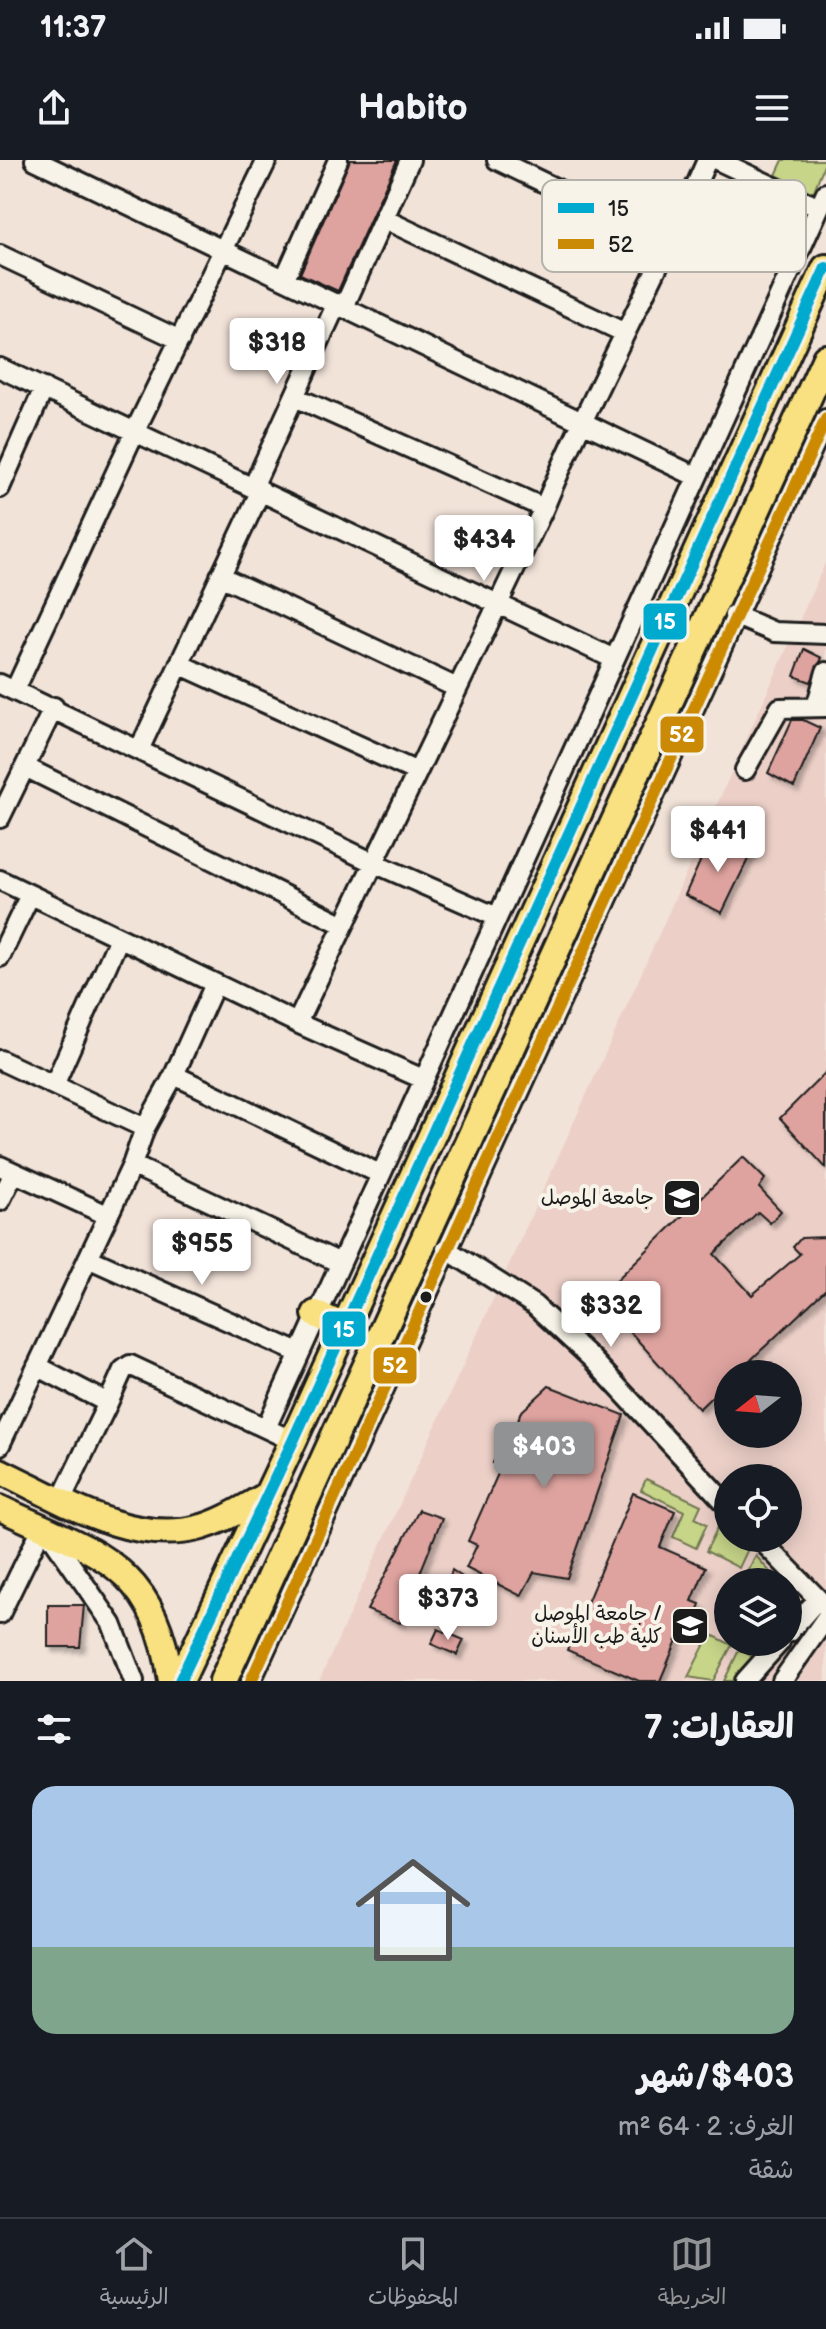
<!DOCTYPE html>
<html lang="ar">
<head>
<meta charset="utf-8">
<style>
  body { margin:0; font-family:"Balsamiq Sans","Playpen Sans Arabic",sans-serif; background:#242831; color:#f1f3f6; direction:rtl; height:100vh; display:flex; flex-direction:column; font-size:30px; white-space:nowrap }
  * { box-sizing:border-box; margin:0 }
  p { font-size:26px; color:#9ea1a6 }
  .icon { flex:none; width:44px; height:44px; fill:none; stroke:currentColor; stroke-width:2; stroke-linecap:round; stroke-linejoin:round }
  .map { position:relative; height:1521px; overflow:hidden; direction:ltr }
  .side { display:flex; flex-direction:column; background:#171b24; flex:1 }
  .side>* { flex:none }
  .needle { width:52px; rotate:253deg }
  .buttons { position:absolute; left:714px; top:1200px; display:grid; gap:16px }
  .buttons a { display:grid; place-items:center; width:88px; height:88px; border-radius:50%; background:#171b24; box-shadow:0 4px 20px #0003; font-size:40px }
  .price { position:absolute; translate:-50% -68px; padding:0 18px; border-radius:8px; background:#fff; color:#222; font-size:26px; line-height:52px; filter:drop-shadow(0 2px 4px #0008) }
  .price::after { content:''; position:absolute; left:50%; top:48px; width:24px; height:18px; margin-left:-12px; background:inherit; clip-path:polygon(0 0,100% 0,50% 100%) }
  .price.selected { background:#919294; color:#fff }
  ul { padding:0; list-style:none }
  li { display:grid; align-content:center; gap:16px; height:424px; padding:0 32px }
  li span { display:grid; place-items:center; height:248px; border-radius:24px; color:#555 }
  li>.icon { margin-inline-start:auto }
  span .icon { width:144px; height:144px; fill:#fffc; stroke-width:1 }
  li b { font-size:34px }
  h2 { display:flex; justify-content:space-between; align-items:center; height:96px; padding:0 32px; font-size:34px }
  .status { display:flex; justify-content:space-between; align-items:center; height:56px; padding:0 40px; background:#171b24; direction:ltr }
  .status svg { height:22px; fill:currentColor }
  header { display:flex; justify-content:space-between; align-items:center; height:104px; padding:0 32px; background:#171b24; font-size:36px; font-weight:700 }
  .tab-bar { display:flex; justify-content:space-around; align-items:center; height:112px; border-top:2px solid #363941; background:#171b24; font-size:22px; color:#9ea1a6 }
  .tab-bar a { display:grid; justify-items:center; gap:4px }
  .tab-bar .selected { color:#919294 }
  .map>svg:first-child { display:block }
  .built { fill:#ecd0c8; fill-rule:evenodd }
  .green { fill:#c7d589; stroke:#727852; stroke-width:2 }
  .building { fill:#dea39f; stroke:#1c1c1c; stroke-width:2; filter:url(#shadow) }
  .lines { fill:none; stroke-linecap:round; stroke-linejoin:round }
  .minor-casing { stroke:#1c1c1c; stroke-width:24 }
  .major-casing { stroke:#1c1c1c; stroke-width:30 }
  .highway-casing { stroke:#1c1c1c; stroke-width:32 }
  .minor { stroke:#f7f3e8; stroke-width:18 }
  .major { stroke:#f9e181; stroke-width:24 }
  .highway { stroke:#f9e181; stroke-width:26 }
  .bus-1-casing { stroke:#f7f3e8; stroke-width:18 }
  .bus-2-casing { stroke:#f7f3e8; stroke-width:18 }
  .bus-1 { stroke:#00a9ce; stroke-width:12 }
  .bus-2 { stroke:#cb8a06; stroke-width:12 }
  .bus-dot { fill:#1c1c1c; stroke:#f7f3e8; stroke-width:3 }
  .labels { text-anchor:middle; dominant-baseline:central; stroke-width:8; stroke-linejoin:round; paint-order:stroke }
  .poi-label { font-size:20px; fill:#1c1c1c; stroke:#f7f3e8; text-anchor:end }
  .key { fill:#f7f3e8; stroke:#b5b2ab; stroke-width:2 }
  .key-label { font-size:22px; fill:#1c1c1c }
  .line-badge { stroke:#f7f3e8; stroke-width:3 }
  .badge-label { font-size:22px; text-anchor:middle; font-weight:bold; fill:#fff }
</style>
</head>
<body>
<div class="status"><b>11:37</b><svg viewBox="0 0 49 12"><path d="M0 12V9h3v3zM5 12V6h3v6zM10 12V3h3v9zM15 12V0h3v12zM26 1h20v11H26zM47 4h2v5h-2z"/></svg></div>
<header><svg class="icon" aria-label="menu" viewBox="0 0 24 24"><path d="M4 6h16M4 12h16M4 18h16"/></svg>Habito<svg class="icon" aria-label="share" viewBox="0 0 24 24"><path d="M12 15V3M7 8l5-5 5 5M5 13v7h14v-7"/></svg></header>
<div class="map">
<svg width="826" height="1521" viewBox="0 0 826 1521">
  <defs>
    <filter id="shadow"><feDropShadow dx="4.5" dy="4.5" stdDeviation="2" flood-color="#0004"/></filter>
  </defs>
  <rect width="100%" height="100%" fill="#f2e3d9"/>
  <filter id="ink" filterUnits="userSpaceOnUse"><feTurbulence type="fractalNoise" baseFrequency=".0125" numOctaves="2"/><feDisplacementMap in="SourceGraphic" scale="16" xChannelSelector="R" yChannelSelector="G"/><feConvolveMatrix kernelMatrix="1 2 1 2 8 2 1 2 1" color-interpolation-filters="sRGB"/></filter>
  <g filter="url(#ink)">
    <path class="built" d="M 826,401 L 826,1521 L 319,1521 L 619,863 ZM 728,1214 L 788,1214 L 788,1274 L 728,1274 ZM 728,1318 L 788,1318 L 788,1378 L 728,1378 ZM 728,1422 L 788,1422 L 788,1482 L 728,1482 Z"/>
    <path class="green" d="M 783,0 L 826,0 L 813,33 L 776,15 Z
      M 646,1319 L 701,1345 L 695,1358 L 707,1364 L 696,1388 L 673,1377 L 684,1351 L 641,1330 Z
      M 722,1359 L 728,1367 L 728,1378 L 739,1378 L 748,1389 L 739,1408 L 706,1391 Z
      M 756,1396 L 772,1414 L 767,1422 L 741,1422 Z
      M 710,1474 L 732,1485 L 713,1521 L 688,1517 Z
      M 739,1490 L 760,1500 L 733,1521 L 724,1521 Z"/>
    <path class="building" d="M 350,0 L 397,0 L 338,131 L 300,114 Z
      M 804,489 L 822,498 L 811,522 L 794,516 Z
      M 792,560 L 803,560 L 820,568 L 794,627 L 768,613 Z
      M 712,675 L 751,693 L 722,753 L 685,735 Z
      M 826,912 L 826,1008 L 780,958 Z
      M 743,997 L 765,1019 L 759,1028 L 781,1051 L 770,1063 L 758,1052 L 714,1094 L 752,1135 L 800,1094 L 793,1087 L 801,1078 L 826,1077 L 826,1129 L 736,1214 L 728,1214 L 728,1221 L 699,1249 L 599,1137 Z
      M 549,1226 L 624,1255 L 567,1418 L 534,1412 L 521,1436 L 466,1408 L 477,1385 L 468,1381 L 501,1307 L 493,1303 L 500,1287 L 511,1292 L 520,1253 Z
      M 633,1333 L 675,1351 L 660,1387 L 706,1407 L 692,1441 L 700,1444 L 694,1459 L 687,1456 L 660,1521 L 639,1521 L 567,1490 Z
      M 419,1350 L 442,1358 L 400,1463 L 367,1450 Z
      M 452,1410 L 465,1419 L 456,1442 L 445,1433 Z
      M 48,1445 L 84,1445 L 80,1487 L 48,1487 Z
      M 438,1469 L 464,1480 L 457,1495 L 431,1484 Z"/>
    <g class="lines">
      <defs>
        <path id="minor" d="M 35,0 L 697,317
          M 497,0 L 671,84
          M 717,0 L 819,48
          M 384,59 L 625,173
          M 0,95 L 180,180
          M 285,118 L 338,0
          M 344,147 L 410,0
          M 0,208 L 614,499
          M 295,237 L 544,348
          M 253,327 L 337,143
          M 0,328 L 44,228
          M 220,416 L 457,528
          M 734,455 L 774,472 L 826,474
          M 179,504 L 417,612
          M 0,524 L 374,703 L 497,757
          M 15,530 L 135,271 L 267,0
          M 816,547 L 826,512
          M 139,590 L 261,330
          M 25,607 L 344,765
          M 745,610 L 780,548 L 826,547
          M 0,658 L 54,547
          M 0,720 L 297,863 L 423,919
          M 0,797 L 30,735
          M 297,863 L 544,348 C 593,230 656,118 707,0
          M 0,900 L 145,968
          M 174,915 L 380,1014
          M 55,923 L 119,778
          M 132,1005 L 340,1103
          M 0,1006 L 107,1055
          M 0,1041 L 14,1013
          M 446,1089 L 534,1145 L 592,1199 L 728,1346
          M 88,1098 L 299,1193
          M 37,1206 L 108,1243 L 123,1210 L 130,1205 L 293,1281
          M 266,1268 L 826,33
          M 0,1285 L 132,1005 L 145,968 L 174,915 L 215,824
          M 61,1340 L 108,1243
          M 47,1370 L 112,1464 L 134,1521
          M 759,1378 L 826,1447
          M 0,1454 L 42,1368
          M 788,1473 L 818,1439
          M 251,1521 L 826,259
          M 745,1521 L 780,1482
          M 782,1521 L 826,1458"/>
        <path id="major" d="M 0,1311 C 60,1339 129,1385 198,1368 C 222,1362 243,1348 265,1336
          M 0,1348 C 95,1393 154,1402 171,1521"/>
        <path id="highway" d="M 316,1154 L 344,1167
          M 180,1521 L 293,1281 L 826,108
          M 223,1521 L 826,198"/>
      </defs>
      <use href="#minor" class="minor-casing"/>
      <use href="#major" class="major-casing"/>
      <use href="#highway" class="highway-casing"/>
      <use href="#minor" class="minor"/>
      <use href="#major" class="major"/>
      <use href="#highway" class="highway"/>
      <defs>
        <path id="bus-1" d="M 180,1521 L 293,1281 L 826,108"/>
        <path id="bus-2" d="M 251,1521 L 826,259"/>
      </defs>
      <use href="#bus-1" class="bus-1-casing"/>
      <use href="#bus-2" class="bus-2-casing"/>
      <use href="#bus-1" class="bus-1"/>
      <use href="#bus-2" class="bus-2"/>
    </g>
  </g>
  <defs>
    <symbol id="university-square" viewBox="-11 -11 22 22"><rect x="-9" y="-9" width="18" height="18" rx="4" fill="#1c1c1c" stroke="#f7f3e8"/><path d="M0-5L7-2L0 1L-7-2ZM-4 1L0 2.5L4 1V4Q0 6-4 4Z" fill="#fff"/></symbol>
  </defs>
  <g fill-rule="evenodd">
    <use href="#university-square" x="660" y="1016" width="44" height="44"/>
    <use href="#university-square" x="668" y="1444" width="44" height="44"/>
  </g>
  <circle class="bus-dot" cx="426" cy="1137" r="7"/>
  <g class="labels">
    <g class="poi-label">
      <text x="654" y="1038">جامعة الموصل</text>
      <text x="662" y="1454">جامعة الموصل /<tspan x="662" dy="23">كلية طب الأسنان</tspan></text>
    </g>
  </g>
  <rect x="542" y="20" width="264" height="92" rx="12" class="key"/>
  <rect x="558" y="43" width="36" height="10" fill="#00a9ce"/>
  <rect x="558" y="79" width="36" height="10" fill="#cb8a06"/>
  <g class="key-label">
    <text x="608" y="56">15</text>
    <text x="608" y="92">52</text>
  </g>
  <g class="line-badge">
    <rect x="642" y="442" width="46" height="39" rx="8" fill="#00a9ce"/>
    <rect x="659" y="555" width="46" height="39" rx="8" fill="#cb8a06"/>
    <rect x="321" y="1150" width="46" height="38" rx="8" fill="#00a9ce"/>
    <rect x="372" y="1186" width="46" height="39" rx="8" fill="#cb8a06"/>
  </g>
  <g class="badge-label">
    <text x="665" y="469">15</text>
    <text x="682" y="582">52</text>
    <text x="344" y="1177">15</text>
    <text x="395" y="1213">52</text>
  </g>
</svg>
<div class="buttons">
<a><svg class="needle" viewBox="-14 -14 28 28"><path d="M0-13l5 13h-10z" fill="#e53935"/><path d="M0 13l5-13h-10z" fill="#9ea1a6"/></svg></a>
<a><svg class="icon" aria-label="locate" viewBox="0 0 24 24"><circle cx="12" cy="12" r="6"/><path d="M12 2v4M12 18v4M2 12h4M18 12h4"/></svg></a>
<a><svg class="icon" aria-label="layers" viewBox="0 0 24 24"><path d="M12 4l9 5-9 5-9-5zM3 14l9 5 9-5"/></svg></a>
</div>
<b class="price" style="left:277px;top:226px">$318</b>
<b class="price" style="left:484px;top:423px">$434</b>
<b class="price" style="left:718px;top:714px">$441</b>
<b class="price" style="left:202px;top:1127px">$955</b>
<b class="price" style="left:611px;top:1189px">$332</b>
<b class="price selected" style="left:544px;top:1330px">$403</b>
<b class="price" style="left:448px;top:1482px">$373</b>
</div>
<section class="side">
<h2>العقارات: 7<svg class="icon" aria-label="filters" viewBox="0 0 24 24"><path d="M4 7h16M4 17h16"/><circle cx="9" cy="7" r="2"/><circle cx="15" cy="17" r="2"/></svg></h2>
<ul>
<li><span style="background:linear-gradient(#a9c7e8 65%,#7fa58c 0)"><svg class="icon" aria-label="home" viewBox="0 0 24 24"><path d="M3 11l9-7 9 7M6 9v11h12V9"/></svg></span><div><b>$403/شهر</b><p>الغرف: 2 · 64 m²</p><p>شقة</p></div></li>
</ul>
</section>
<nav class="tab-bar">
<a class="selected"><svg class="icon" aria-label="map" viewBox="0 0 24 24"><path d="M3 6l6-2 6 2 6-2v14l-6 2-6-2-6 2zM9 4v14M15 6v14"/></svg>الخريطة</a>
<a><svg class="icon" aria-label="saved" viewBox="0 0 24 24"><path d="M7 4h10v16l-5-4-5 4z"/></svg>المحفوظات</a>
<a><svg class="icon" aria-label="home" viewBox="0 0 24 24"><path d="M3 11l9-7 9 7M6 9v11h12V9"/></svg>الرئيسية</a>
</nav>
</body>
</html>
